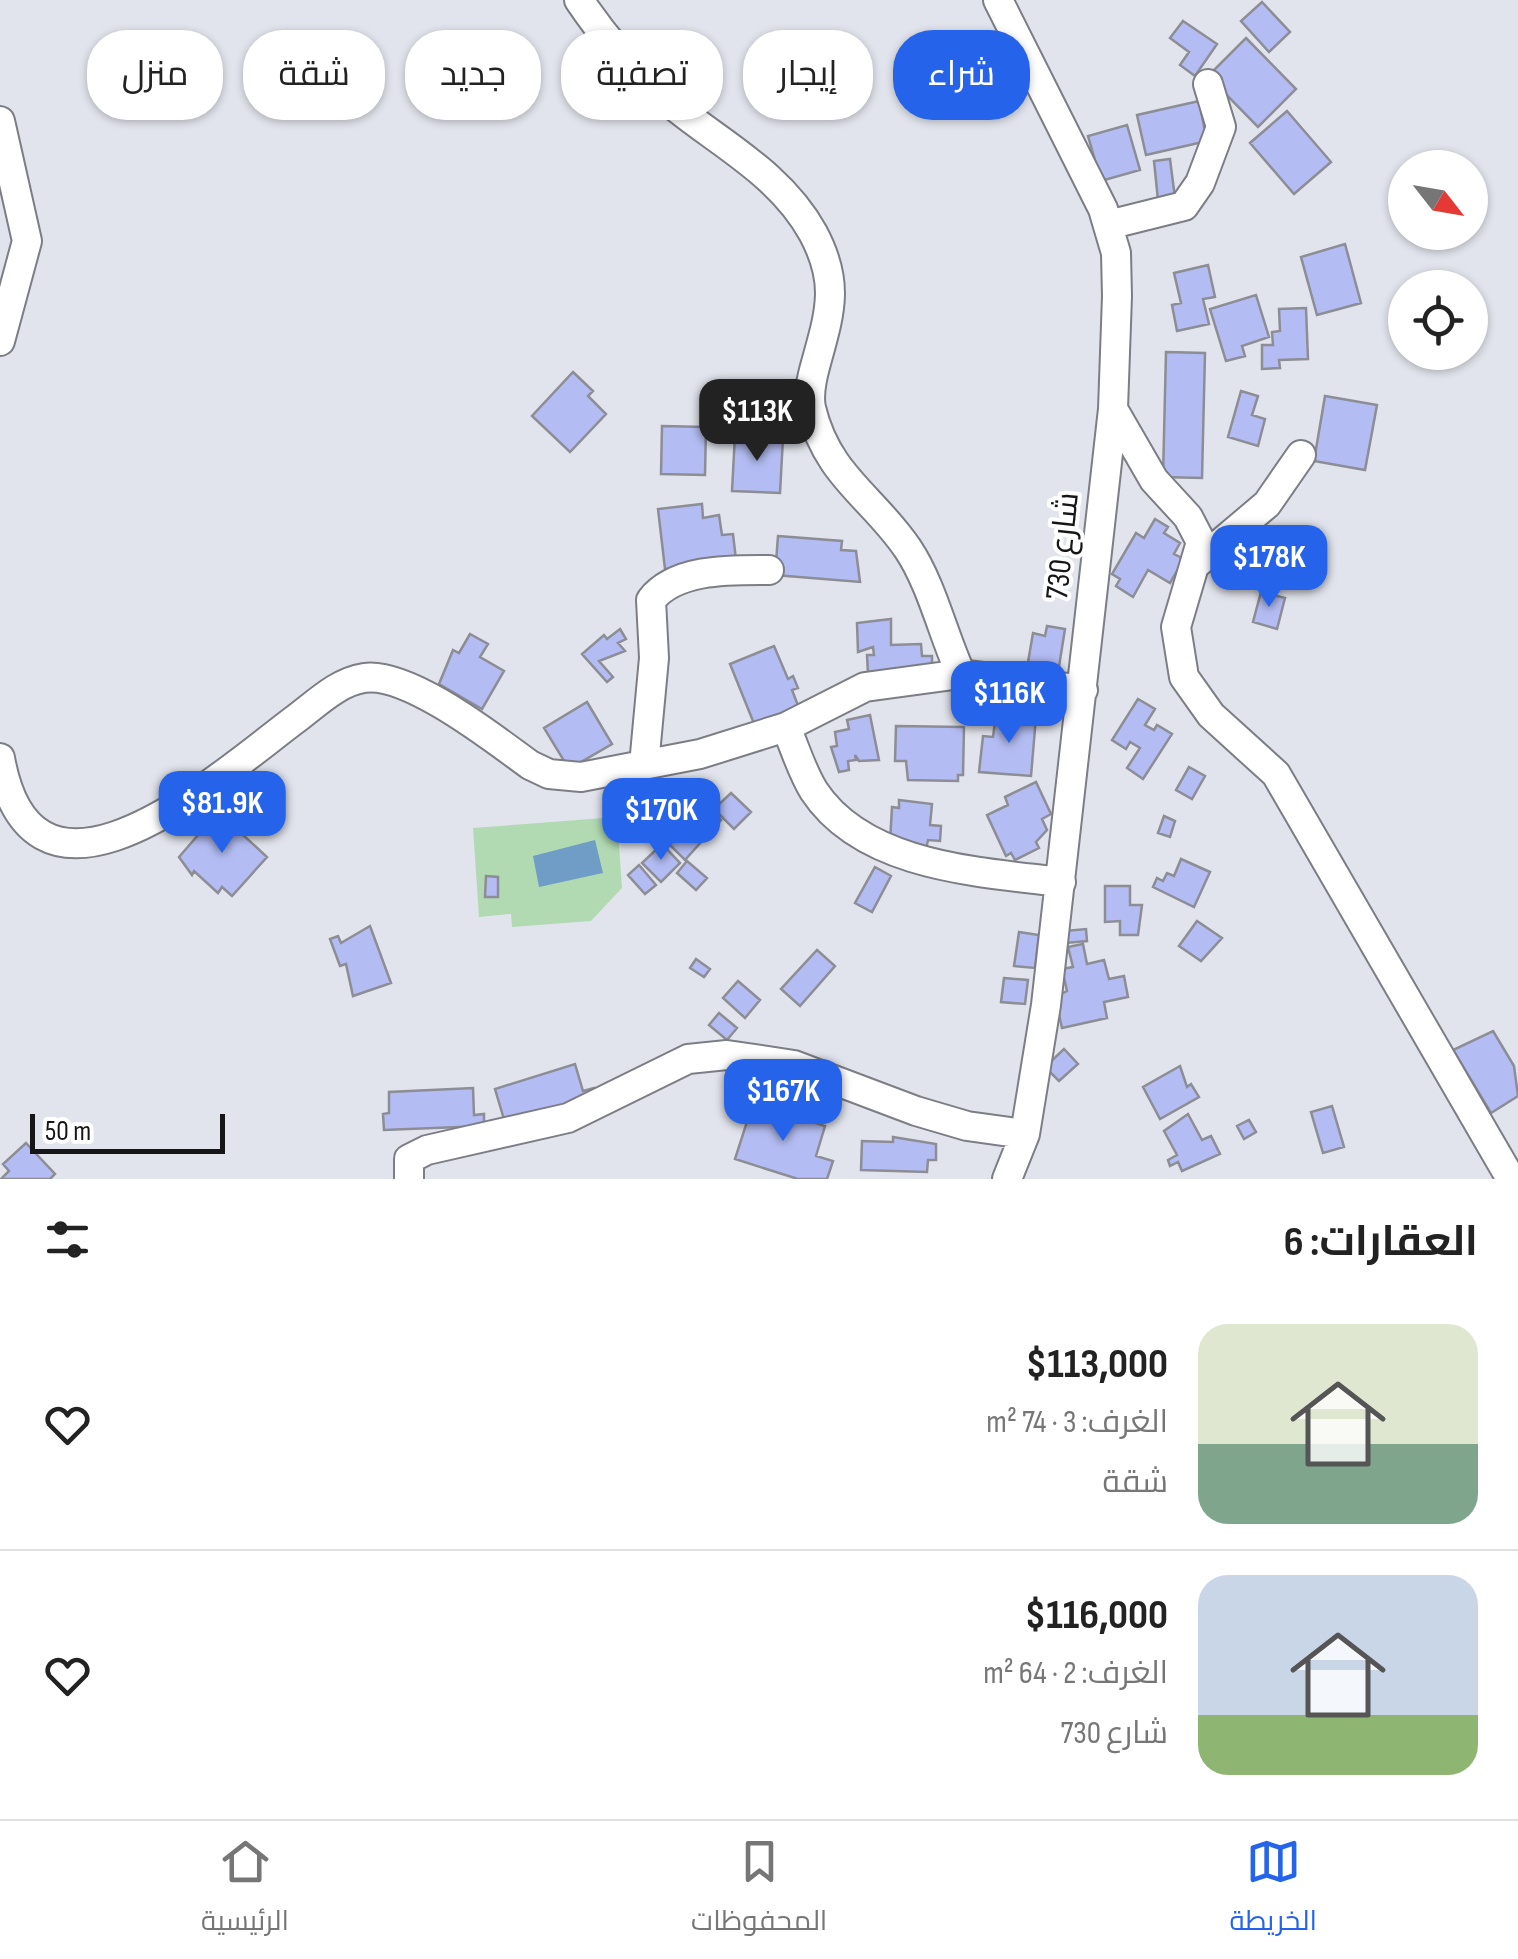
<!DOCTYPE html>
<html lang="ar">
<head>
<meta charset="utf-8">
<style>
  body { margin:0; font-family:"Sofia Sans Condensed",Cairo,sans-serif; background:#f2f2f2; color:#222; direction:rtl; height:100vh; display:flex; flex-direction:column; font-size:38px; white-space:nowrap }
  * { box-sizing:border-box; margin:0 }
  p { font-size:32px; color:#767676 }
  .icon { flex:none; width:55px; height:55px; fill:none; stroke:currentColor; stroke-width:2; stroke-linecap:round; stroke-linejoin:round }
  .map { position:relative; height:1179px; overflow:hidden; direction:ltr }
  .side { display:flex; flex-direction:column; background:#fff; flex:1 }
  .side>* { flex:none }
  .hud { position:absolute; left:30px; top:30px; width:1000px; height:90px; direction:rtl; display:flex; gap:20px }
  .needle { width:65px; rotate:121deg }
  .controls { position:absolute; left:1388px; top:150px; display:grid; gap:20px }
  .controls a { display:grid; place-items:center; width:100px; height:100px; border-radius:50%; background:#fff; box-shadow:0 2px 8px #0004; font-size:50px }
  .scale { position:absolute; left:30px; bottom:25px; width:195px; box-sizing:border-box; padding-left:10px; border:5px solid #161619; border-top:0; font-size:28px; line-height:35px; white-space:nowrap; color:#161619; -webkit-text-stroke:8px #fff; paint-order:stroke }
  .price { position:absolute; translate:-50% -85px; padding:0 22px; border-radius:20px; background:#2563eb; color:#fff; font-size:32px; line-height:65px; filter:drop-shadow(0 2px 5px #0008) }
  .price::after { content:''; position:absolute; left:50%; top:60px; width:30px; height:22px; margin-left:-15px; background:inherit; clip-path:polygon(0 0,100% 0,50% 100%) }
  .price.selected { background:#222; color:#fff }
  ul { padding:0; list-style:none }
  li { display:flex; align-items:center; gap:30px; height:250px; padding:0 40px }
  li+li { border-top:2px solid #e0e0e0 }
  li span { display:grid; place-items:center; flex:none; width:280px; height:200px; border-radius:30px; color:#555 }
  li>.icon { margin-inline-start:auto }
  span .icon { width:120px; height:120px; fill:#fffc; stroke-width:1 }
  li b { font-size:42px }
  h2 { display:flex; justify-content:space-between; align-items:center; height:120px; padding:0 40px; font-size:42px }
  .tag { padding:0 35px; border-radius:40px; background:#fff; box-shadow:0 2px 8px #0004; font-size:35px; line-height:90px }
  .tag.selected { background:#2563eb; color:#fff }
  .tabs { display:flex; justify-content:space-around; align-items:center; height:140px; border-top:2px solid #e0e0e0; background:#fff; font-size:28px; color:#767676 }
  .tabs a { display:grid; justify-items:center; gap:5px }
  .tabs .selected { color:#2563eb }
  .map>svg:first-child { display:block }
  .green { fill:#b1dab3 }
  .water { fill:#709dc6 }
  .building { fill:#b4bdf3; stroke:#8c8d95; stroke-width:2.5 }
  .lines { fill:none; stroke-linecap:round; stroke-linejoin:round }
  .street-casing { stroke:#7c7d85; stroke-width:32 }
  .street { stroke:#fff; stroke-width:28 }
  .labels { text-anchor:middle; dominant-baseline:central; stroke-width:8; stroke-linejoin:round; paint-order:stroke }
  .street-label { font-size:32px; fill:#161619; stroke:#fff }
</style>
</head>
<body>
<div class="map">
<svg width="1518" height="1179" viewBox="0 0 1518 1179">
  <rect width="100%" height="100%" fill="#e2e4ed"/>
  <path class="green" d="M 617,817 L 622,888 L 591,921 L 512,927 L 511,914 L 479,917 L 473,828 Z"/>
  <path class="water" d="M 595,840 L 603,873 L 539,887 L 533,856 Z"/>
  <path class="building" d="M 1262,2 L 1290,32 L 1269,52 L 1241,21 Z
    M 1183,21 L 1217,44 L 1195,76 L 1180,65 L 1189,52 L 1170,38 Z
    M 1246,38 L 1296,89 L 1258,127 L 1208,76 Z
    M 1199,101 L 1207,141 L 1146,155 L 1137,115 Z
    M 1287,111 L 1331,162 L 1294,194 L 1250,143 Z
    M 1127,125 L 1140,170 L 1101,181 L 1088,136 Z
    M 1170,159 L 1175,198 L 1158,200 L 1154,161 Z
    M 1345,244 L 1361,303 L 1317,315 L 1301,257 Z
    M 1208,265 L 1215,297 L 1203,299 L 1209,324 L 1177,331 L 1172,305 L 1181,303 L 1174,273 Z
    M 1256,295 L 1269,337 L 1242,346 L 1245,356 L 1226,361 L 1210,309 Z
    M 1306,308 L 1308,359 L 1279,360 L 1280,368 L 1262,369 L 1262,345 L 1273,345 L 1272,332 L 1280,331 L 1279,309 Z
    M 1166,352 L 1205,353 L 1202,478 L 1163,477 Z
    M 573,372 L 593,391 L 588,396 L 606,414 L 570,452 L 532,416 Z
    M 1241,391 L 1258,396 L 1252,415 L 1265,419 L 1258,446 L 1228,437 Z
    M 1325,396 L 1377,405 L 1365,470 L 1314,461 Z
    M 662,426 L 706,427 L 705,475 L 661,474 Z
    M 735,435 L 783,438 L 780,493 L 732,491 Z
    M 702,504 L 703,518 L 719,515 L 722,535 L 733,534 L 736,560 L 665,569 L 658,509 Z
    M 1155,519 L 1168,527 L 1164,533 L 1180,543 L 1174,554 L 1184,559 L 1170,583 L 1148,570 L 1133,597 L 1116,586 L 1120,579 L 1112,574 L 1136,533 L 1144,538 Z
    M 778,536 L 842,541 L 841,550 L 856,551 L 860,582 L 775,575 Z
    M 1261,592 L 1285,598 L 1277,629 L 1253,622 Z
    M 891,619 L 891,645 L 921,644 L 922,656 L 932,656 L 932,673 L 868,674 L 867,655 L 874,655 L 873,647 L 858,652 L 857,623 Z
    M 1047,626 L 1065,629 L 1057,679 L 1026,674 L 1033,633 L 1045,636 Z
    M 620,629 L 626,639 L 618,643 L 625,651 L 599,661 L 613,677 L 607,682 L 582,654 L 604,635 L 607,639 Z
    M 470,634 L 488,644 L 480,657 L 504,671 L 482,709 L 439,684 L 453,650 L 459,653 Z
    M 774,646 L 788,679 L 793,676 L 798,688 L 792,690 L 799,708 L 755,726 L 730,664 Z
    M 1138,699 L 1155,709 L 1145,725 L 1154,730 L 1157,725 L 1172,734 L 1143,779 L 1127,768 L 1140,748 L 1130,742 L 1126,749 L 1112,740 Z
    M 587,702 L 612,744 L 569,769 L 544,728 Z
    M 996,714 L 1036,717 L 1031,776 L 979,772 L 983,736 L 993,737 Z
    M 870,715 L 879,760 L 859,761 L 855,755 L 856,760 L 848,761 L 849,770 L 839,772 L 831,747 L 837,746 L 835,732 L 849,729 L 847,720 Z
    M 896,726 L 964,727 L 963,775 L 958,775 L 958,781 L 908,780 L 906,761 L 895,761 Z
    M 1189,767 L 1205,776 L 1192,799 L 1176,790 Z
    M 1036,782 L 1051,814 L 1042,819 L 1047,830 L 1036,842 L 1039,848 L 1015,860 L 1011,853 L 1006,856 L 987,815 L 1008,805 L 1005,797 Z
    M 731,793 L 751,812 L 734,829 L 714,809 Z
    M 700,798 L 721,820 L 704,837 L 682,816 Z
    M 899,800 L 932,804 L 930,825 L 941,826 L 940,841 L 928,840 L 926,849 L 890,842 L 892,807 L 899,808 Z
    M 218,812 L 267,857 L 232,896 L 222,887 L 218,893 L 194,871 L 192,875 L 179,857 Z
    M 1164,816 L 1175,821 L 1170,837 L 1158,833 Z
    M 681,823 L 701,842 L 685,860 L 665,840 Z
    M 662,844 L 680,863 L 661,882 L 642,863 Z
    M 1181,859 L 1210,872 L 1194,907 L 1153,887 L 1157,878 L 1163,881 L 1167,873 L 1174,876 Z
    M 687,861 L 707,878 L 696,890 L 677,873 Z
    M 639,865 L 656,885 L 645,894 L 628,875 Z
    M 875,867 L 891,876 L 872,912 L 855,903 Z
    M 486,876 L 498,877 L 498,897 L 485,897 Z
    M 1105,886 L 1130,886 L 1130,905 L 1142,905 L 1138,935 L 1120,935 L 1120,921 L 1105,922 Z
    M 1197,921 L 1222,938 L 1201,961 L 1179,946 Z
    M 370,926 L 391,983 L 353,996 L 346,964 L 340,966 L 330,939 L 338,936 L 341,943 Z
    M 1086,929 L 1087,941 L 1066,943 L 1064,931 Z
    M 1019,932 L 1039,935 L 1035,968 L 1014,966 Z
    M 1083,944 L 1087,964 L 1104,960 L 1109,979 L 1124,976 L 1128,997 L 1104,1002 L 1107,1018 L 1062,1028 L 1055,997 L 1067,991 L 1062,969 L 1073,967 L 1068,947 Z
    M 817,950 L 835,966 L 800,1006 L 781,989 Z
    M 696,959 L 710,969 L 704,977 L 690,968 Z
    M 1004,978 L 1028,980 L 1025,1004 L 1001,1002 Z
    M 738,981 L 760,1000 L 745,1018 L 723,998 Z
    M 719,1013 L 737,1028 L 727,1040 L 709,1025 Z
    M 1493,1031 L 1514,1066 L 1518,1096 L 1491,1113 L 1453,1050 Z
    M 1064,1049 L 1078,1064 L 1059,1081 L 1045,1067 Z
    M 575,1064 L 583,1091 L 594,1088 L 597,1097 L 506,1126 L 495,1089 Z
    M 1180,1066 L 1187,1087 L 1191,1084 L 1199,1097 L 1160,1119 L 1143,1087 Z
    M 473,1088 L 474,1115 L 484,1114 L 484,1126 L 384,1130 L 383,1114 L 389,1113 L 389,1092 Z
    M 753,1103 L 825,1126 L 816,1156 L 833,1161 L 827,1179 L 798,1179 L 735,1159 Z
    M 1332,1106 L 1344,1147 L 1323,1153 L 1311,1112 Z
    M 1188,1114 L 1202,1140 L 1211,1136 L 1220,1154 L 1182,1171 L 1178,1162 L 1170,1166 L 1168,1160 L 1177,1155 L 1164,1131 Z
    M 1249,1120 L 1256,1132 L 1244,1139 L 1237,1126 Z
    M 893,1137 L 936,1144 L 936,1160 L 928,1160 L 927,1172 L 861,1170 L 862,1141 L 893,1142 Z
    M 26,1143 L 55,1174 L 50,1179 L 1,1179 L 9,1171 L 3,1164 Z"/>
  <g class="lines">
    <defs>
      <path id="street" d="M 579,0 C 600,31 624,61 652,87 C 705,137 776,166 813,233 C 840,283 830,312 816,363 C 812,377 808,393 811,408 C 827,476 873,497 908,549 C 932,585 943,635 961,674 L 1083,690
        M 998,0 L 1103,209 L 1116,253 L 1117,296 L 1113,409 L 1046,1005 L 1025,1134 L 1007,1179
        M 0,121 L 27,241 L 0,341
        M 1108,225 L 1184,206 L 1200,183 L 1221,127 L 1208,84
        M 1113,409 L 1154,480 L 1188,517 L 1201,542 L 1176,627 L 1184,677 L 1211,715 L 1276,774 L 1511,1179
        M 1196,564 L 1267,504 L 1301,455
        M 786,727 C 795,748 802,772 814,791 C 864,867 980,872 1061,882
        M 0,758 C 33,942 215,780 293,721 C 315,705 337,682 364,678 C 408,671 494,739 530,765 L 549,774 L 581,777 L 700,754 L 786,727 L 865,687 L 961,674
        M 644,765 L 654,658 L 651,600 C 676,568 731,570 769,570
        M 409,1179 L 409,1159 L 427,1150 L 568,1118 L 688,1059 L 727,1055 L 794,1065 L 916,1111 L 967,1126 L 1025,1134"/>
    </defs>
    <use href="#street" class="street-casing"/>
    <use href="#street" class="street"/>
  </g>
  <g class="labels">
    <g class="street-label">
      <text transform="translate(1063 546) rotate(-84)">شارع 730</text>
    </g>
  </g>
</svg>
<div class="controls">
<a><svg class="needle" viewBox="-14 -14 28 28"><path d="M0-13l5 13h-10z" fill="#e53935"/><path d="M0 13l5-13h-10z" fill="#767676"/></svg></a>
<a><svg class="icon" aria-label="locate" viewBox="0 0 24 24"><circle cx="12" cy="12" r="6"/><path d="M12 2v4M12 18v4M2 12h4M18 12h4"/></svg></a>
</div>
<div class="scale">50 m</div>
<b class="price selected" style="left:757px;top:464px">$113K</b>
<b class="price" style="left:1269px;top:610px">$178K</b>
<b class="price" style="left:1009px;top:746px">$116K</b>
<b class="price" style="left:222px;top:856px">$81.9K</b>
<b class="price" style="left:661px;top:863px">$170K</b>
<b class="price" style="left:783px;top:1144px">$167K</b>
<div class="hud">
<a class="tag selected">شراء</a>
<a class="tag">إيجار</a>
<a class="tag">تصفية</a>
<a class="tag">جديد</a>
<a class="tag">شقة</a>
<a class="tag">منزل</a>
</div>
</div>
<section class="side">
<h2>العقارات: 6<svg class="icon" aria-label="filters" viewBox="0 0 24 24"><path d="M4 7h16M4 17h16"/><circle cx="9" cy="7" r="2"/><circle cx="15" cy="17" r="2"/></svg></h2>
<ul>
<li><span style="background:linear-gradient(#dfe7d0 60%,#7fa58c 0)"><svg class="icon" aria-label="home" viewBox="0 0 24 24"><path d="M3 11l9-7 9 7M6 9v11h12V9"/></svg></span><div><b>$113,000</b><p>الغرف: 3 · 74 m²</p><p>شقة</p></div><svg class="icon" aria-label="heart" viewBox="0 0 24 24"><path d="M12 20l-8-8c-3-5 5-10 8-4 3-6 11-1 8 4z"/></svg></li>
<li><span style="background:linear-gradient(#c9d6e8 70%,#8fb573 0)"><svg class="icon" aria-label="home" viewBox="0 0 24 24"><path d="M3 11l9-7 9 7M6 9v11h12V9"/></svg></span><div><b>$116,000</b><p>الغرف: 2 · 64 m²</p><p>شارع 730</p></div><svg class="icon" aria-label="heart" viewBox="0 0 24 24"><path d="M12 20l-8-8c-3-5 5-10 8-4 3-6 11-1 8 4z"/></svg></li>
</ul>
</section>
<nav class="tabs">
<a class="selected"><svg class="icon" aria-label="map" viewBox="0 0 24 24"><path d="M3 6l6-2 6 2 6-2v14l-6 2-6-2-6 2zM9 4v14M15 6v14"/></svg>الخريطة</a>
<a><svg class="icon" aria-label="saved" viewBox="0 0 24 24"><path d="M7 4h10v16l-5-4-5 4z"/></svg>المحفوظات</a>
<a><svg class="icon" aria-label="home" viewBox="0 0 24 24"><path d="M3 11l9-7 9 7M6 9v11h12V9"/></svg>الرئيسية</a>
</nav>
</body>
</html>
